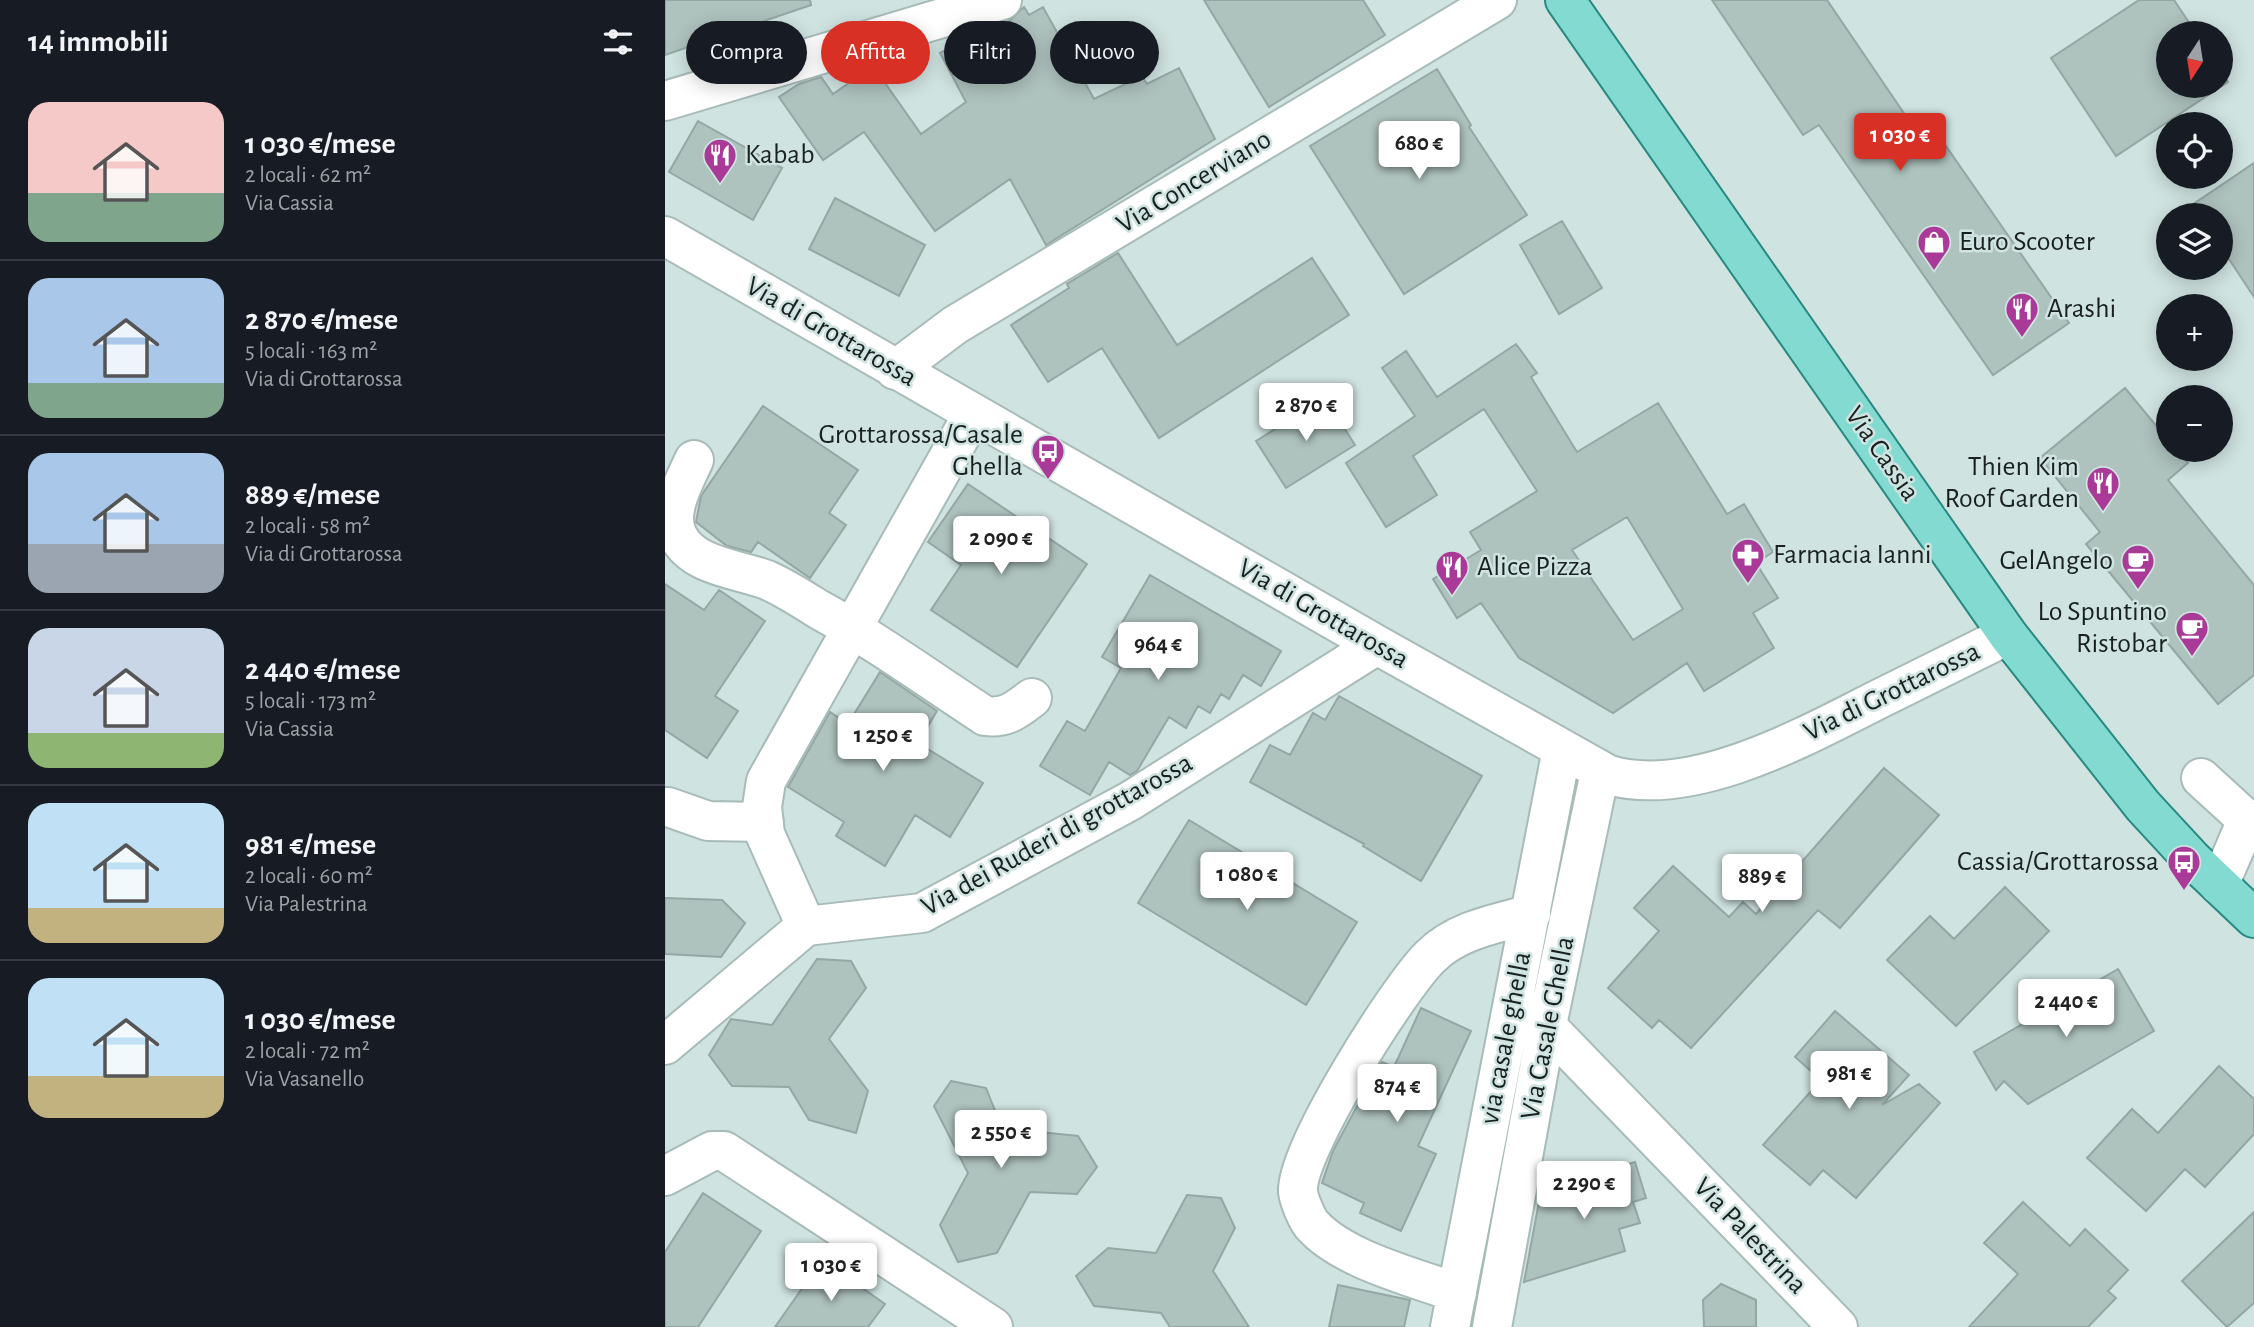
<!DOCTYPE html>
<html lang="it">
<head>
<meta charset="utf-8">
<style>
  body { margin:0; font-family:"Alegreya Sans",sans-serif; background:#20242c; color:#f1f3f6; height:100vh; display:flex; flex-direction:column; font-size:26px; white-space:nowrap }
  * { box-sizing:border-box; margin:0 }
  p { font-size:23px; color:#9ea1a6 }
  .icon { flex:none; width:38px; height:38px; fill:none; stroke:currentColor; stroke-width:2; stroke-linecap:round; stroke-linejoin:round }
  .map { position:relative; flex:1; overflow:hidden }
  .details { display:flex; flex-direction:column; background:#171b24; width:665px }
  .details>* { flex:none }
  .hud { position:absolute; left:21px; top:21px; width:665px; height:63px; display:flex; gap:14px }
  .needle { width:46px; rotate:192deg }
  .controls { position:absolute; left:1491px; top:21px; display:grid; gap:14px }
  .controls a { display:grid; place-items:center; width:77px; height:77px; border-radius:50%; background:#171b24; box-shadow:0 4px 18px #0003; font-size:35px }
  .price { position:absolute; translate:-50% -60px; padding:0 16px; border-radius:7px; background:#fff; color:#222; font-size:23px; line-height:46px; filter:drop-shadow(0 2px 4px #0008) }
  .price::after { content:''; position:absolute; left:50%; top:42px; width:21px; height:16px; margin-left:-10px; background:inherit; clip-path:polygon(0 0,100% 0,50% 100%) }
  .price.active { background:#d93025; color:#fff }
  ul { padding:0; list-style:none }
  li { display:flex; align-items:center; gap:21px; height:175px; padding:0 28px }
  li+li { border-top:2px solid #363941 }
  li span { display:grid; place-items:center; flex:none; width:196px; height:140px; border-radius:21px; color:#555 }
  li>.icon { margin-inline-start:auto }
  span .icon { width:84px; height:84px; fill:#fffc; stroke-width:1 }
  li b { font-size:30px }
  h2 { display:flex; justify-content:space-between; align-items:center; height:84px; padding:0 28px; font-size:30px }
  .chip { padding:0 24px; border-radius:32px; background:#171b24; box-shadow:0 4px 18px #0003; font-size:24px; line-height:63px }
  .chip.active { background:#d93025; color:#fff }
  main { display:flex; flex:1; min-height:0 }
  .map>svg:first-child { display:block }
  .building { fill:#aec2be; stroke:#94a7a4; stroke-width:2; fill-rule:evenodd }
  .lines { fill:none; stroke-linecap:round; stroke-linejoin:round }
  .minor-casing { stroke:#a7bbb8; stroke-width:42 }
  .major-casing { stroke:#288980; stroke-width:42 }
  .minor { stroke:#fff; stroke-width:38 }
  .major { stroke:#83dad1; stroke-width:38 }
  .labels { text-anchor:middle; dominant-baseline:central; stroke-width:5; stroke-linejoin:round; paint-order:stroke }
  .poi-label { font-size:28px; fill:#192120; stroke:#cfe3e0; text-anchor:start }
  .street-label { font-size:28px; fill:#192120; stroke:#cfe3e0 }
</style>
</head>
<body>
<main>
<section class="details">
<h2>14 immobili<svg class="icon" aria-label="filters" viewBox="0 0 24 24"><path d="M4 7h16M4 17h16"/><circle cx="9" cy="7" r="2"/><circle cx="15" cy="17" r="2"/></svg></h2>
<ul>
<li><span style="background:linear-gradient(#f6c9c9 65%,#7fa58c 0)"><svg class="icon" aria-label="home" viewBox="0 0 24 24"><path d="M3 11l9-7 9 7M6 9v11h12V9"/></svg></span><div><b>1 030 €/mese</b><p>2 locali · 62 m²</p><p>Via Cassia</p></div></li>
<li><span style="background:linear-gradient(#a9c7e8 75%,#7fa58c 0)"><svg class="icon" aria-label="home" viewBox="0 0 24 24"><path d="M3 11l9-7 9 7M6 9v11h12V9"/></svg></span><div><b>2 870 €/mese</b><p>5 locali · 163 m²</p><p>Via di Grottarossa</p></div></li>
<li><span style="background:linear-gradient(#a9c7e8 65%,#9aa5b1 0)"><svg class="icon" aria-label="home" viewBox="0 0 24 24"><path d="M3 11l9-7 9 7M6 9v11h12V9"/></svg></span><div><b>889 €/mese</b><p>2 locali · 58 m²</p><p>Via di Grottarossa</p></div></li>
<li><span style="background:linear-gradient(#c9d6e8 75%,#8fb573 0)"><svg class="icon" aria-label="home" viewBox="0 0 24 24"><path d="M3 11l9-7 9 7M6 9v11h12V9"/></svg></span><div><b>2 440 €/mese</b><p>5 locali · 173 m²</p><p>Via Cassia</p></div></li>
<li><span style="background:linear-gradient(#bfe0f5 75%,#c2b280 0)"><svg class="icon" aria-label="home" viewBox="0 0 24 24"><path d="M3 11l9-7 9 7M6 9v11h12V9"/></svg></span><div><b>981 €/mese</b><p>2 locali · 60 m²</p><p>Via Palestrina</p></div></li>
<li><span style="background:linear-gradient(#bfe0f5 70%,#c2b280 0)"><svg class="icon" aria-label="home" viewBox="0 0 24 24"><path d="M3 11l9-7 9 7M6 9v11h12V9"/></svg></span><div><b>1 030 €/mese</b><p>2 locali · 72 m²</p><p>Via Vasanello</p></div></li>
</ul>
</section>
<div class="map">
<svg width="1589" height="1327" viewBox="0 0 1589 1327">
  <rect width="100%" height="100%" fill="#cfe3e0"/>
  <path class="building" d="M 0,0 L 145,0 L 146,5 L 0,55 Z
    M 539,0 L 698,0 L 720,35 L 604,107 Z
    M 1047,0 L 1162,0 L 1247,125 L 1260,116 L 1404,323 L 1328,375 L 1154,125 L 1138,135 Z
    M 1474,0 L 1509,0 L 1531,33 L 1503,33 L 1503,86 L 1556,86 L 1556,71 L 1563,82 L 1451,156 L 1386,58 Z
    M 359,7 L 364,15 L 378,7 L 429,99 L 477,76 L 482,84 L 514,68 L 550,139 L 381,245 L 345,179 L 270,231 L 199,132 L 158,160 L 114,97 L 134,84 L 156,77 L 168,94 L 208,66 L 256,134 L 301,102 L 275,53 L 323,27 L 344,21 Z
    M 772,69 L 806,125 L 804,127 L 862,215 L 739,294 L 645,146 Z
    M 33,121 L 117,168 L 88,220 L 4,172 Z
    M 1589,163 L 1589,297 L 1556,247 L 1556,215 L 1512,215 Z
    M 170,198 L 260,245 L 234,296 L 144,249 Z
    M 897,221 L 937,288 L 894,314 L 855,245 Z
    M 453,253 L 512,345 L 647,258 L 684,315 L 494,438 L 437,348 L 383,382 L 346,325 L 404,288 L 402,284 Z
    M 851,344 L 872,373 L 866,377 L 912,452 L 993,403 L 1062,514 L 1079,504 L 1108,552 L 1091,563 L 1113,598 L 1088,613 L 1109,648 L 1039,691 L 1022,663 L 948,713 L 854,658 L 816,603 L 792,618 L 768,579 L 816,550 L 805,532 L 872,491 L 819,409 L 748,456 L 772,495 L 721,527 L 681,463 L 750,416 L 717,368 L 741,351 L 772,397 ZM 962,517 L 1018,609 L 968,640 L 907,550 Z
    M 1460,388 L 1503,440 L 1503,450 L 1511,450 L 1523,463 L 1503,480 L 1589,585 L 1589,675 L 1553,704 L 1421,544 L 1435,532 L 1375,458 Z
    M 660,398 L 690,445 L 621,488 L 591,441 Z
    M 98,406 L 193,470 L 164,513 L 181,525 L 145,578 L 93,542 L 86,552 L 62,546 L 31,522 L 36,496 Z
    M 303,484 L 422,564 L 352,667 L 266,610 L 296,565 L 263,542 Z
    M 485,575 L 616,651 L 596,686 L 578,675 L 564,699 L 556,694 L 545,713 L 533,706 L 521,728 L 504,717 L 472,771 L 465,775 L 444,762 L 425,795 L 375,766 L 402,721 L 420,731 L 456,668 L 437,657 Z
    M 0,584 L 39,610 L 54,590 L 100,621 L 50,696 L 73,711 L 42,758 L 0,730 Z
    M 215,672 L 272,711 L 253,743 L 318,783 L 285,837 L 250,815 L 220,866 L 171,836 L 179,822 L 123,787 L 165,712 L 183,724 Z
    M 674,696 L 817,776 L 756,881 L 698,846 L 699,844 L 585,782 L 605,745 L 625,755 L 648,713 L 660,720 Z
    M 1219,768 L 1274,815 L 1175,928 L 1153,910 L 1026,1048 L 994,1020 L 987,1028 L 943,988 L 994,931 L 969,908 L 1008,866 L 1064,917 L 1078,902 L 1091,914 Z
    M 524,820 L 692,922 L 641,1005 L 473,903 Z
    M 1340,887 L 1384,931 L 1291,1026 L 1222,960 L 1265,916 L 1289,939 Z
    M 0,898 L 57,900 L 80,923 L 56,957 L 0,954 Z
    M 152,959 L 186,961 L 201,988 L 164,1039 L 203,1091 L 191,1133 L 144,1120 L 124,1087 L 67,1086 L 44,1055 L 66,1019 L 107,1025 Z
    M 1453,969 L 1489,1031 L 1363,1104 L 1339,1081 L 1331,1090 L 1309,1052 Z
    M 756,1008 L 806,1031 L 753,1146 L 771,1154 L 736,1231 L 695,1213 L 699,1203 L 657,1183 L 668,1151 L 705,1082 L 717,1062 L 729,1067 Z
    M 1170,1011 L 1244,1075 L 1217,1105 L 1254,1084 L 1275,1103 L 1191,1198 L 1158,1170 L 1145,1185 L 1098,1145 L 1156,1080 L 1130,1057 Z
    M 1554,1066 L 1589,1099 L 1589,1134 L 1540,1187 L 1520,1169 L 1481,1211 L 1422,1158 L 1467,1109 L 1493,1133 Z
    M 286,1081 L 321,1088 L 337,1128 L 413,1136 L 432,1167 L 412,1194 L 365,1192 L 332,1253 L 293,1262 L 275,1225 L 303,1173 L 269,1106 Z
    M 970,1162 L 981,1198 L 968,1202 L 975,1223 L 954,1229 L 960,1251 L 859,1282 L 876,1191 Z
    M 38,1193 L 96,1231 L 33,1327 L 0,1327 L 0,1252 Z
    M 522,1195 L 556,1198 L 570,1228 L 548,1271 L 584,1327 L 505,1327 L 496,1313 L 429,1306 L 411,1276 L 443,1248 L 491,1253 Z
    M 1358,1202 L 1405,1246 L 1420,1229 L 1463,1270 L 1443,1291 L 1451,1298 L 1423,1327 L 1304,1327 L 1353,1274 L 1319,1243 Z
    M 1589,1212 L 1589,1303 L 1562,1327 L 1517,1281 Z
    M 157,1260 L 220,1304 L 203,1327 L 110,1327 Z
    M 1056,1284 L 1091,1300 L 1091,1327 L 1039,1327 L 1038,1300 Z
    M 673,1285 L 745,1300 L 739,1327 L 664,1327 Z"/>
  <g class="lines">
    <defs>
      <path id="minor" d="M 0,101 L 337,0
        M 0,236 L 712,645 L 944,775 C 1026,799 1137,738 1210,701 C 1254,679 1298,657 1343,635
        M 230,370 L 290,325 L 832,0
        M 29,460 C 19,482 1,513 13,536 C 28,567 74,569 102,580 C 120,588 137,599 153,609 C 211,641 265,680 320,716 C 341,719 351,710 367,698
        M 1536,778 L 1582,820 L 1554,885
        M 3,807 L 43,821 L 99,822
        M 141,926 L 100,834 L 97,807 L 101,781 L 308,414
        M 867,1011 L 1173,1327
        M 0,1045 L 141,926 L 257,913 L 465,801 L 712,645
        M 0,1176 L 47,1151 L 59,1151 L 328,1327
        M 792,1293 C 749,1277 679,1260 648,1226 C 642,1220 634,1200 633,1192 C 630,1151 733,989 765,957 C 792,930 830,924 866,914
        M 785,1327 L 897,749
        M 827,1327 L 882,1025 L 935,772"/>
      <path id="major" d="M 900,0 L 1343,635 L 1478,806 L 1527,859 L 1589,918"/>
    </defs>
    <use href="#minor" class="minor-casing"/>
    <use href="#major" class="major-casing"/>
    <use href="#minor" class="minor"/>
    <use href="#major" class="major"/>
  </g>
  <defs>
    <symbol id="restaurant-pin" viewBox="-11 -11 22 30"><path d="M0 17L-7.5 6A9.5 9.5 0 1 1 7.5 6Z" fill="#aa3a97" stroke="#cfe3e0"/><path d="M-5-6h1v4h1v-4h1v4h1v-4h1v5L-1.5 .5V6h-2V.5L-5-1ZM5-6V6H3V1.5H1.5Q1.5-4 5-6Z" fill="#fff"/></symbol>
    <symbol id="shop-pin" viewBox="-11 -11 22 30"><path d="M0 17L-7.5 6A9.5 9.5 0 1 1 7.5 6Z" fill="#aa3a97" stroke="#cfe3e0"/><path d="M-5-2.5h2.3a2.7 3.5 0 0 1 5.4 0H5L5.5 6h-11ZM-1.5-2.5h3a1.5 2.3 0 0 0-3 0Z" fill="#fff"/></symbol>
    <symbol id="bus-pin" viewBox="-11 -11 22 30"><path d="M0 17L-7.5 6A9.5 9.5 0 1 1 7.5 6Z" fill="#aa3a97" stroke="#cfe3e0"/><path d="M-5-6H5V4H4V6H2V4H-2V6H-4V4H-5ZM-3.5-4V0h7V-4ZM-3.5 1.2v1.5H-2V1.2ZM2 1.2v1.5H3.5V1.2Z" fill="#fff"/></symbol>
    <symbol id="pharmacy-pin" viewBox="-11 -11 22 30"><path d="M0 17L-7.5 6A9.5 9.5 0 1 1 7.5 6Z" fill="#aa3a97" stroke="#cfe3e0"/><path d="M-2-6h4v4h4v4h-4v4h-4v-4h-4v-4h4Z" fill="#fff"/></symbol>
    <symbol id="cafe-pin" viewBox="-11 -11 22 30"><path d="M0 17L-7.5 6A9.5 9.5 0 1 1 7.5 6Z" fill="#aa3a97" stroke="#cfe3e0"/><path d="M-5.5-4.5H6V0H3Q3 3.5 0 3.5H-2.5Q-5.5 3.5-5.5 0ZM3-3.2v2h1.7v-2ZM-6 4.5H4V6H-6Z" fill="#fff"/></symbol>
  </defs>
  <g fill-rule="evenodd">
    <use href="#restaurant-pin" x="36" y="136" width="38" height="52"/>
    <use href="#shop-pin" x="1250" y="223" width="38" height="52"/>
    <use href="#restaurant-pin" x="1338" y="290" width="38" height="52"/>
    <use href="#bus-pin" x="364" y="432" width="38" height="52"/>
    <use href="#restaurant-pin" x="1419" y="464" width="38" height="52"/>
    <use href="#pharmacy-pin" x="1064" y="536" width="38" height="52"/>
    <use href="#cafe-pin" x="1454" y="542" width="38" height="52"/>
    <use href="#restaurant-pin" x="768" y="548" width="38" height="52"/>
    <use href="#cafe-pin" x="1508" y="609" width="38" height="52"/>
    <use href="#bus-pin" x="1500" y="843" width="38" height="52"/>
  </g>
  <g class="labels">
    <g class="poi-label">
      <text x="80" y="155">Kabab</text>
      <text x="1294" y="242">Euro Scooter</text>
      <text x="1382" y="309">Arashi</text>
      <text x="358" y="435" text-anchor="end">Grottarossa/Casale<tspan x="358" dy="32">Ghella</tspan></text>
      <text x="1414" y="467" text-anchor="end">Thien Kim<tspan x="1414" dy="32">Roof Garden</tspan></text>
      <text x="1108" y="555">Farmacia Ianni</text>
      <text x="1448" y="561" text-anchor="end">GelAngelo</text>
      <text x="812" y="567">Alice Pizza</text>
      <text x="1502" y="612" text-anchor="end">Lo Spuntino<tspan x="1502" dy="32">Ristobar</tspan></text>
      <text x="1494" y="862" text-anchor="end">Cassia/Grottarossa</text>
    </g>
    <g class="street-label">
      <text transform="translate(529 182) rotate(-31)">Via Concerviano</text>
      <text transform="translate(166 332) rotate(30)">Via di Grottarossa</text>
      <text transform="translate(1217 454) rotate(55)">Via Cassia</text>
      <text transform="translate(658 614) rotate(30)">Via di Grottarossa</text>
      <text transform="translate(1227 692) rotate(-26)">Via di Grottarossa</text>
      <text transform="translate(392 835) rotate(-29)">Via dei Ruderi di grottarossa</text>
      <text transform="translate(883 1028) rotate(-79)">Via Casale Ghella</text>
      <text transform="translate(841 1038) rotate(-79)">via casale ghella</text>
      <text transform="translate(1085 1236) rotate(46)">Via Palestrina</text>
    </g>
  </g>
</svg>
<div class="controls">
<a><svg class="needle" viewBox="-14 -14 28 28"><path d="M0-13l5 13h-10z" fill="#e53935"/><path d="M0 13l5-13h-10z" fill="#9ea1a6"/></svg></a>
<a><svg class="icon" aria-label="locate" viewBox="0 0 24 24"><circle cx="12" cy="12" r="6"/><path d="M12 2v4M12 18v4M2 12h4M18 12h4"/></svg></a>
<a><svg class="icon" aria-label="layers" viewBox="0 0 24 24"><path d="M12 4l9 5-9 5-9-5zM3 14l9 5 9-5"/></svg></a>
<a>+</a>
<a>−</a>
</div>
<b class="price active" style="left:1235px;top:173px">1 030 €</b>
<b class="price" style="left:754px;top:181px">680 €</b>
<b class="price" style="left:641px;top:443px">2 870 €</b>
<b class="price" style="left:336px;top:576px">2 090 €</b>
<b class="price" style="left:493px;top:682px">964 €</b>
<b class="price" style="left:218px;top:773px">1 250 €</b>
<b class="price" style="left:582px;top:912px">1 080 €</b>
<b class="price" style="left:1097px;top:914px">889 €</b>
<b class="price" style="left:1401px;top:1039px">2 440 €</b>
<b class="price" style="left:1184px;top:1111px">981 €</b>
<b class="price" style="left:732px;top:1124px">874 €</b>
<b class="price" style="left:336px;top:1170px">2 550 €</b>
<b class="price" style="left:919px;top:1221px">2 290 €</b>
<b class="price" style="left:166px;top:1303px">1 030 €</b>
<div class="hud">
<a class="chip">Compra</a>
<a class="chip active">Affitta</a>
<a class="chip">Filtri</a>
<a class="chip">Nuovo</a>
</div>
</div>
</main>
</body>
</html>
